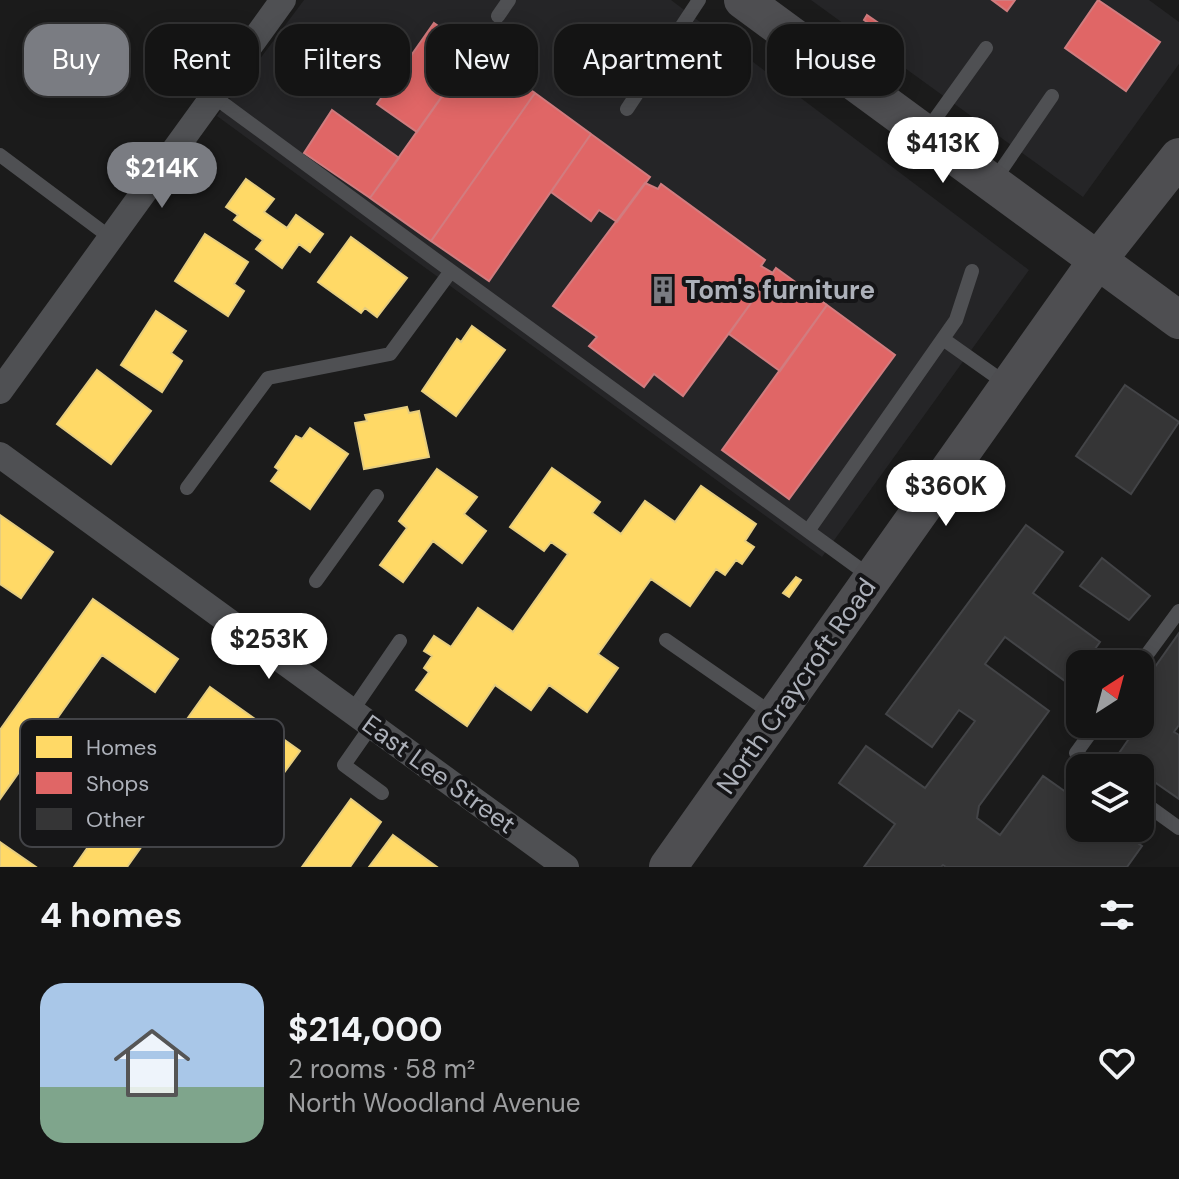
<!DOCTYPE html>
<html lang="en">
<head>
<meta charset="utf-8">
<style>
  body { margin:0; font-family:"DM Sans",sans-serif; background:#1d1d1d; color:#f1f3f6; height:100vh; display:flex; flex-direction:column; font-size:30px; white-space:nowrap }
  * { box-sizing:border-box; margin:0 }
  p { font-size:26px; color:#9d9ea0 }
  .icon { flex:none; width:44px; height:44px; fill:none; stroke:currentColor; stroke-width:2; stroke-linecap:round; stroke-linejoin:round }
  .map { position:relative; height:867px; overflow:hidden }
  .panel { display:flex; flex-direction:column; background:#141414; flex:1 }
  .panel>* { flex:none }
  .top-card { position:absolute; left:24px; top:24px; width:1132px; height:72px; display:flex; gap:16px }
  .needle { width:52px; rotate:36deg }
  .fabs { position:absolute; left:1066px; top:650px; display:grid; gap:16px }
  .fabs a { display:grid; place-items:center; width:88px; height:88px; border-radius:16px; background:#141414; box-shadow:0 4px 20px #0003,0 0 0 2px #333334; font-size:40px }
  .price { position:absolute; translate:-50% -68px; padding:0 18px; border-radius:28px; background:#fff; color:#222; font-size:26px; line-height:52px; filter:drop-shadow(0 2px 4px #0008) }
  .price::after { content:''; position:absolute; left:50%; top:48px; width:24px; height:18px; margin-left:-12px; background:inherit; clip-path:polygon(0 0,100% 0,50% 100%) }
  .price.current { background:#7a7c82; color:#fff }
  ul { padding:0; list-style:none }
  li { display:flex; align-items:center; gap:24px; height:200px; padding:0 40px }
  li span { display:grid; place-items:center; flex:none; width:224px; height:160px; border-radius:24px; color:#555 }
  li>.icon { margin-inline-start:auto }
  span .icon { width:96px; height:96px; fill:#fffc; stroke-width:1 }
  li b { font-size:34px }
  h2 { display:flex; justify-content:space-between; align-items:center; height:96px; padding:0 40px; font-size:34px }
  .tag { padding:0 28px; border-radius:24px; background:#141414; box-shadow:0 4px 20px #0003,0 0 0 2px #333334; font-size:28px; line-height:72px }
  .tag.current { background:#7a7c82; color:#fff }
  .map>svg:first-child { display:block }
  .built { fill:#252527 }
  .homes { fill:#ffd966; stroke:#e6cd7f; stroke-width:2 }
  .shops { fill:#e06666; stroke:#d17c7f; stroke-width:2 }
  .building { fill:#353536; stroke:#434447; stroke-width:2 }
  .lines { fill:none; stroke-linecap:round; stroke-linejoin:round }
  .lane { stroke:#4f5053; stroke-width:14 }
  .street { stroke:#4f5053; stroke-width:26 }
  .secondary { stroke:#4e4e51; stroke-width:38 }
  .labels { text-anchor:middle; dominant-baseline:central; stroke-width:8; stroke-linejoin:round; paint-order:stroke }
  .poi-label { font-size:26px; font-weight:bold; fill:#adb1ba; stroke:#151517; text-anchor:start }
  .street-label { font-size:26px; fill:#adb1ba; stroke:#151517 }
  .key { fill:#151517; stroke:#434448; stroke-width:2 }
  .key-label { font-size:22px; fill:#adb1ba }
</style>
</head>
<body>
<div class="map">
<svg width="1179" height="867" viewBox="0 0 1179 867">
  <rect width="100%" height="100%" fill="#1b1b1b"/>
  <path class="built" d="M 304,0 L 671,0 L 1029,270 L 822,557 L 217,116 Z
    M 811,0 L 1149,0 L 1179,22 L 1179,64 L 1083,197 Z"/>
  <path class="homes" d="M 246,179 L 274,199 L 264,212 L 287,228 L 296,215 L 323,234 L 310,252 L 299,244 L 282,268 L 256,249 L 263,240 L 234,220 L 238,215 L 226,207 Z
    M 205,234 L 248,262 L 234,284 L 244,291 L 228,316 L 175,281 Z
    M 351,237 L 407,278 L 377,317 L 365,308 L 361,313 L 318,282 Z
    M 156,311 L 186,331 L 171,353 L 182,361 L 162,392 L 121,365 Z
    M 472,326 L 505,350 L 456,416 L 422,391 L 457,339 L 461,342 Z
    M 97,370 L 151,411 L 111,464 L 57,424 Z
    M 407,407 L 409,413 L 419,411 L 429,457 L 364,469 L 355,423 L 367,421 L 365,415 Z
    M 310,428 L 348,454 L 310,509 L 271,481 L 279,470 L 275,467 L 296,436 L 302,439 Z
    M 552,468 L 600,502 L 592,513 L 621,534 L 645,501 L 675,522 L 701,486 L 756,524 L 745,541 L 754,547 L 742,564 L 736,560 L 725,575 L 716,569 L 690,606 L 651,579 L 598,654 L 618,668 L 587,712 L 549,685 L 531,710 L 495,685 L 467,726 L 416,690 L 429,672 L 424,668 L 432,656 L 424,651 L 434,636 L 451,647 L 478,608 L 513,632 L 568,554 L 551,542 L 544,551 L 510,527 Z
    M 437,469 L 477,497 L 464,514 L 486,531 L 462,563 L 433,541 L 403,582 L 380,565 L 407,528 L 399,521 Z
    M 0,515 L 53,552 L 21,598 L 0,584 Z
    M 796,577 L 801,580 L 789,597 L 783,593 Z
    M 93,599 L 178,659 L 155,692 L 102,655 L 0,799 L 0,730 Z
    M 210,687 L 300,751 L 269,793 L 180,729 Z
    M 123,797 L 159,822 L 127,867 L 74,867 Z
    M 351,799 L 381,822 L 350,867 L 302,867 Z
    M 393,835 L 437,867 L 369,867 Z
    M 0,842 L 36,867 L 0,867 Z"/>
  <path class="shops" d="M 992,0 L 1015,0 L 1007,11 Z
    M 1098,0 L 1160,42 L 1126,91 L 1065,48 Z
    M 867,15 L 883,26 L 880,31 L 864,20 Z
    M 434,23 L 474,51 L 417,132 L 377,104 Z
    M 474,51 L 535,93 L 431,241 L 370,198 Z
    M 535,93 L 591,134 L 489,281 L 431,241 Z
    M 332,110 L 399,158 L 370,198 L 304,153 Z
    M 591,134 L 650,177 L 617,222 L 599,210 L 591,221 L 551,192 Z
    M 645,183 L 658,189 L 661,184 L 765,260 L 761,266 L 773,273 L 683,396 L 654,374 L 644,387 L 589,346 L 597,337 L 553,306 Z
    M 776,268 L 827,305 L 780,371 L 729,334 Z
    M 827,305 L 895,355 L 789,499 L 722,450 Z"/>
  <path class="building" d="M 1125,385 L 1179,422 L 1131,494 L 1076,456 Z
    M 1026,525 L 1063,552 L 1033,593 L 1100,642 L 1084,664 L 1080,664 L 1080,669 L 1069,684 L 1005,637 L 985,664 L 1049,711 L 979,806 L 977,818 L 1000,835 L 1043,776 L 1080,802 L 1080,828 L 1116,828 L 1142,846 L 1127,867 L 946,867 L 943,865 L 941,867 L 864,867 L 895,824 L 839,783 L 866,746 L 925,788 L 975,721 L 959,710 L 932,747 L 886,714 Z
    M 1102,558 L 1150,596 L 1129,620 L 1080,586 Z
    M 1179,633 L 1179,725 L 1174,732 L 1179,735 L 1179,799 L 1140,772 L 1140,768 L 1135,768 L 1117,756 L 1144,717 L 1140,714 L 1140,688 Z"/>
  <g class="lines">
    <path class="lane" d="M 498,16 L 509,0
      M 213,96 L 451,271
      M 627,109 L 699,0
      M 925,133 L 986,48
      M 0,155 L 111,238
      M 993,182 L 1052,96
      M 943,339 L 1008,385
      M 187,488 L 268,378 L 390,354 L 451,271 L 871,577
      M 808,531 L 956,320 L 972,271
      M 316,581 L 377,496
      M 666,640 L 774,715
      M 1140,664 L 1179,611
      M 352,711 L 400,641
      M 372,725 L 344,765 L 382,793
      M 1096,768 L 1076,753 L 1097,724
      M 1140,800 L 1179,828"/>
    <path class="street" d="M 0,391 L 283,0
      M 0,455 L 566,867"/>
    <path class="secondary" d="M 743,0 L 1179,320
      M 668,867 L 1097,261 L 1179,157"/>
  </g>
  <defs>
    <symbol id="building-bare" viewBox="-9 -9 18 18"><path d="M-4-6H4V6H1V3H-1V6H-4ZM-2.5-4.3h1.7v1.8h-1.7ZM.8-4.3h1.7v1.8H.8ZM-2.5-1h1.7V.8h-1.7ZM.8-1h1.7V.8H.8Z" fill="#7a7c82" stroke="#151517" stroke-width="2.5" paint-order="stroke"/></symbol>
  </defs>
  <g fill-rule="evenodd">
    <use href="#building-bare" x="643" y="270" width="40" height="40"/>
  </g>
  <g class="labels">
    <g class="poi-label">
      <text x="685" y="290">Tom's furniture</text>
    </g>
    <g class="street-label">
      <text transform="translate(796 686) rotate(-55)">North Craycroft Road</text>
      <text transform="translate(439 774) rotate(36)">East Lee Street</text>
    </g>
  </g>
  <rect x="20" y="719" width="264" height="128" rx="12" class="key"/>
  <rect x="36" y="736" width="36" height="22" fill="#ffd966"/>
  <rect x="36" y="772" width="36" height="22" fill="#e06666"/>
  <rect x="36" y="808" width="36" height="22" fill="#353536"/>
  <g class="key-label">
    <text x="86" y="755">Homes</text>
    <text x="86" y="791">Shops</text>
    <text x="86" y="827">Other</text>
  </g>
</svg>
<div class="fabs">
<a><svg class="needle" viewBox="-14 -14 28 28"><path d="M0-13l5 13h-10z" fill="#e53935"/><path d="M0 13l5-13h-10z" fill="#9d9ea0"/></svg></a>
<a><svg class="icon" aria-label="layers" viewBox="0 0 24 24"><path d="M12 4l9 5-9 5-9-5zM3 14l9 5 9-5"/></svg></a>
</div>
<b class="price" style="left:943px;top:185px">$413K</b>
<b class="price current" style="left:162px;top:210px">$214K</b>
<b class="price" style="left:946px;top:528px">$360K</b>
<b class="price" style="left:269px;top:681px">$253K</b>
<div class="top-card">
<a class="tag current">Buy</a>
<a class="tag">Rent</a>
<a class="tag">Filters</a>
<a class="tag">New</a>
<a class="tag">Apartment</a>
<a class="tag">House</a>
</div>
</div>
<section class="panel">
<h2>4 homes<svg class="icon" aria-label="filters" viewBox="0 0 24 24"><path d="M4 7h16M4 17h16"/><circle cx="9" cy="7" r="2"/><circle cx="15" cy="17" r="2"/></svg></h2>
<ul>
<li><span style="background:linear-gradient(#a9c7e8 65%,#7fa58c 0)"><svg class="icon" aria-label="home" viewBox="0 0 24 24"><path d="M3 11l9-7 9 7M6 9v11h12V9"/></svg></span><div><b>$214,000</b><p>2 rooms · 58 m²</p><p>North Woodland Avenue</p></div><svg class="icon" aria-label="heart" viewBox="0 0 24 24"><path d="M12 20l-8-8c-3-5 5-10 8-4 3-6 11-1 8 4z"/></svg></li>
</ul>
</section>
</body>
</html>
